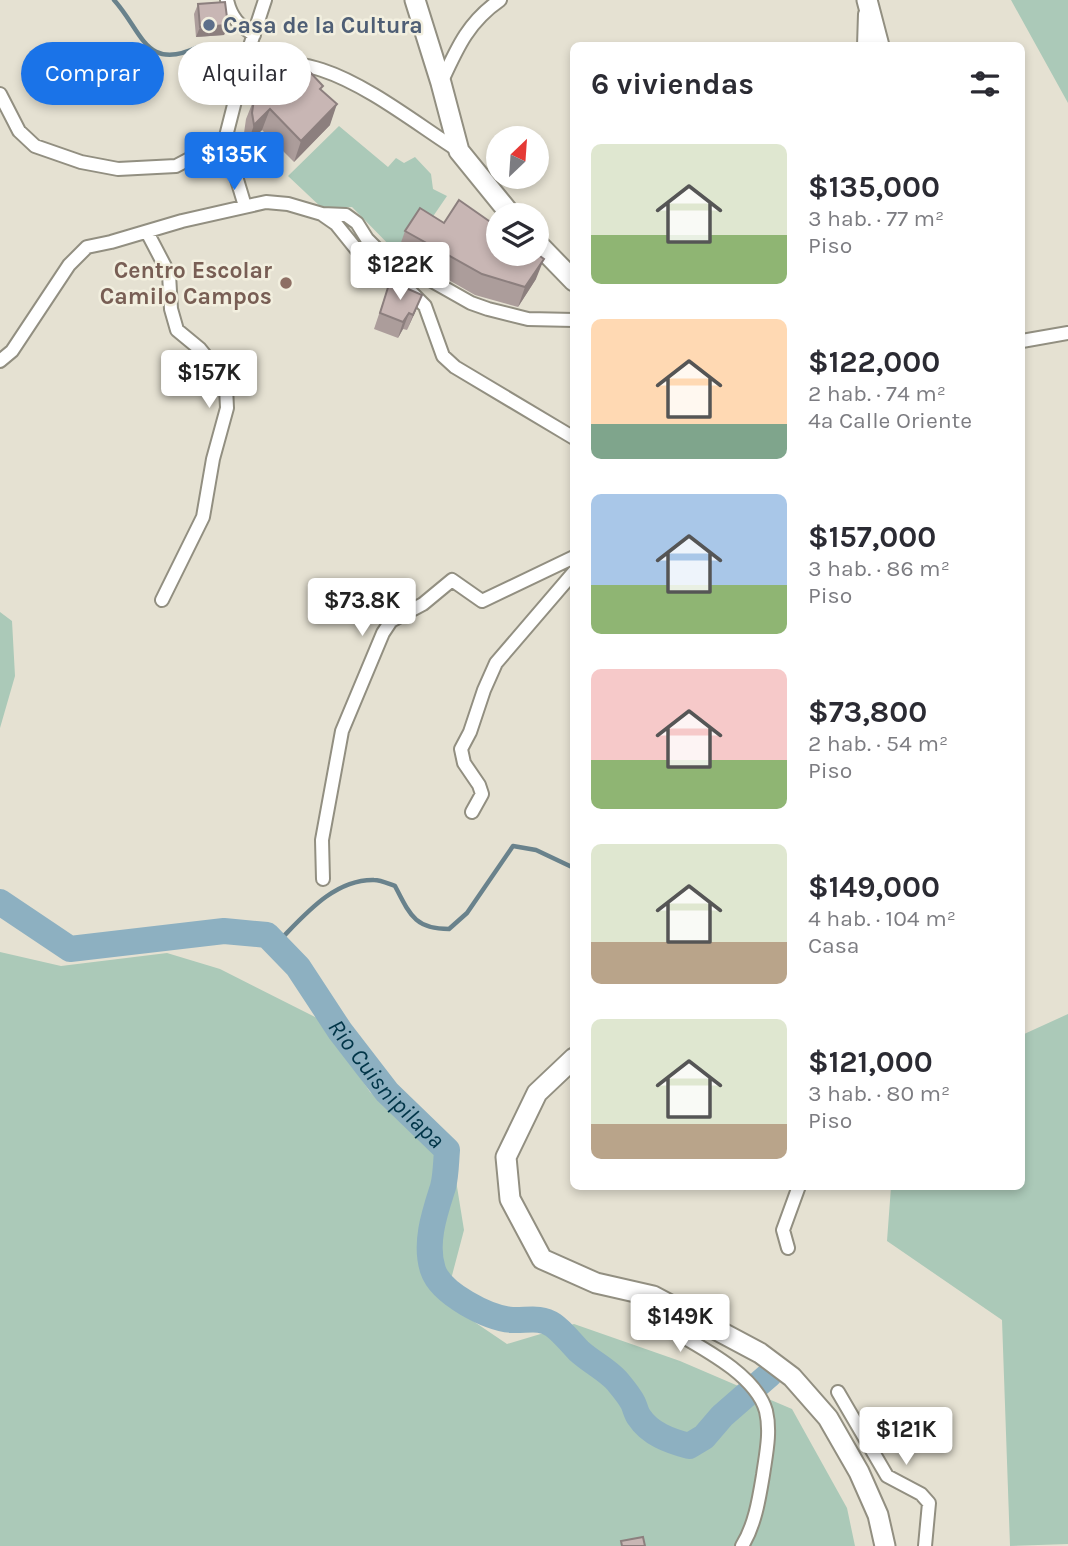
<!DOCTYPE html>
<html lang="es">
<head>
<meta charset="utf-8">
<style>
  body { margin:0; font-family:Karla,sans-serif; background:#f2f2f3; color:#2b2b33; height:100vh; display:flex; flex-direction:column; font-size:26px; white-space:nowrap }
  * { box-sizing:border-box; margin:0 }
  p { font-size:23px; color:#7c7c81 }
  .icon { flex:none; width:38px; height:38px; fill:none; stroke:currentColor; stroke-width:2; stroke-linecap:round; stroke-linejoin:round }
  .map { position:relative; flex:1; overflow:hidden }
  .sheet { position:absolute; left:570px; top:42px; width:455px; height:1148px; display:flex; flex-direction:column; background:#fff; border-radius:10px; box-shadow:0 4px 10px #0003 }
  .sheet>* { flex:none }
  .banner { position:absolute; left:21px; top:42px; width:444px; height:63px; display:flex; gap:14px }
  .needle { width:46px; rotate:25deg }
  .tools { position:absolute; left:486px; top:126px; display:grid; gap:14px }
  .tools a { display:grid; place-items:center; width:63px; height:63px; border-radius:50%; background:#fff; box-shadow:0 4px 10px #0003; font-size:35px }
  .price { position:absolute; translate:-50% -60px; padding:0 16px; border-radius:7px; background:#fff; color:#222; font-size:23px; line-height:46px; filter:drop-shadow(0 2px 4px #0008) }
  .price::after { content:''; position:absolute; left:50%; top:42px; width:21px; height:16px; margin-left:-10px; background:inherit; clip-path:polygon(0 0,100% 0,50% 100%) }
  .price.selected { background:#1a73e8; color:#fff }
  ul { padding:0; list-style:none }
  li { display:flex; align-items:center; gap:21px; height:175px; padding:0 21px }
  li span { display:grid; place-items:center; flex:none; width:196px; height:140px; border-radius:10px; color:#555 }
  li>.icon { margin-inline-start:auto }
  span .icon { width:84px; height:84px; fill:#fffc; stroke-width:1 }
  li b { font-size:30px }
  h2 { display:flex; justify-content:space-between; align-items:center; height:84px; padding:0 21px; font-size:30px }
  .tag { padding:0 24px; border-radius:32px; background:#fff; box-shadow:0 4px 10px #0003; font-size:24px; line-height:63px }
  .tag.selected { background:#1a73e8; color:#fff }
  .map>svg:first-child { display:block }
  .green { fill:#abc9b8 }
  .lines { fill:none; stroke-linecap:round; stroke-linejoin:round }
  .stream { stroke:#69828c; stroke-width:4.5 }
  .river { stroke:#8db0c1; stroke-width:26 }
  .street-casing { stroke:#928f81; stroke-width:16 }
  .secondary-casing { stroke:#928f81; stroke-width:23 }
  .street { stroke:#fff; stroke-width:12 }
  .secondary { stroke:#fff; stroke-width:19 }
  .wall { fill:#ac9d9b }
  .shaded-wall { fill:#8c7f7e }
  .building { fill:#c8b6b4; stroke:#8c7f7e; stroke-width:2 }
  .service-dot { fill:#5c6f8a; stroke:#f2efdf; stroke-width:2.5 }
  .education-dot { fill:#8d6e63; stroke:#f2efdf; stroke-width:2.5 }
  .labels { text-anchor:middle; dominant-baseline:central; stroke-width:5; stroke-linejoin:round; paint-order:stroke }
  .service-label { font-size:23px; font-weight:bold; fill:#4e5e75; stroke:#f2efdf; text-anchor:start }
  .education-label { font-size:23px; font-weight:bold; fill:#785e54; stroke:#f2efdf; text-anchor:end }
  .water-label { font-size:24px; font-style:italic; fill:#013548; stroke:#f2efdf }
</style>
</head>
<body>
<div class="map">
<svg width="1068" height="1546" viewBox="0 0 1068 1546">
  <rect width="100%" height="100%" fill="#e5e1d2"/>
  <path class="green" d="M 1011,0 L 1068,0 L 1068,103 Z
    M 339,126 L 388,167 L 396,158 L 404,163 L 415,157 L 431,174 L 433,189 L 447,196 L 421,234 L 413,229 L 397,253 L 352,207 L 323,209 L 288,176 Z
    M 0,612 L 12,621 L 15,676 L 0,728 Z
    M 0,952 L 61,966 L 167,953 L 220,969 L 321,1020 L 370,1092 L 453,1162 L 464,1230 L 445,1302 L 507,1344 L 574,1324 L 680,1361 L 792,1409 L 847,1508 L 855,1546 L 0,1546 Z
    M 1068,1014 L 1068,1544 L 1010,1546 L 1002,1320 L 887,1241 L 891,1187 L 1022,1186 L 1022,1035 Z"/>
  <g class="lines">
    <path class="stream" d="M 114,0 C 143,32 145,72 198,47
      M 276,944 C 303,917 333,879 374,880 C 381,880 389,884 395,886 C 410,915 415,929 449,929 L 467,913 L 513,846 L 536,850 L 574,868"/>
    <path class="river" id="s1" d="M 0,902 L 70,949 L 224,931 L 267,935 L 298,967 L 340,1031 L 387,1092 L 447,1150 C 446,1162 446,1175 443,1187 C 435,1212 424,1243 433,1270 C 441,1294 488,1318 512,1320 C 526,1321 540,1316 553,1325 C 563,1332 570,1342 579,1351 C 591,1362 606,1369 617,1381 C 622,1387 629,1395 633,1403 C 635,1407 636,1413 639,1417 C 650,1434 670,1441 689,1446 L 704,1437 L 722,1416 L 769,1375"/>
    <defs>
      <path id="street" d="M 227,0 C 231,18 239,25 254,35
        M 864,46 L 865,14
        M 246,58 C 271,61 298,62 322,70 C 368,85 418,125 459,151
        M 441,83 C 457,48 468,22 500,0
        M 0,94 L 19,131 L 35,146 L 81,162 L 118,169 L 176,166 L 225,140
        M 245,206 L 225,140 L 246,58 L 265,0
        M 323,215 L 336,224 L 369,265 L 412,293 L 425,306 L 443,356 L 455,367 L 574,438
        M 147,232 L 169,274 L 171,309 L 177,330 L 200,349 L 217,370 L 226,387 L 227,408 L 213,459 L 203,517 L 162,600
        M 1022,341 L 1068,333
        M 0,361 L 12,351 L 69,265 L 87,247 L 111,242 L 182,221 L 266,202 L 288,204 L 322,214 L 346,215 L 357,223 L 367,239 L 379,251 L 471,303 L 488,309 L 528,319 L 574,320
        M 472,812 L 482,794 L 479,785 L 464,763 L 461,749 L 470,732 L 484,690 L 496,663 L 574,572
        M 323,879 L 322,840 L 342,731 L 383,633 L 391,621 L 423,604 L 452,580 L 482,601 L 574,557
        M 788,1248 L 783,1230 L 799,1186
        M 653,1296 L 661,1324 C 694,1344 755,1372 766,1411 C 771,1432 766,1454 763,1475 C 759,1499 755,1525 742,1546
        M 838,1392 L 887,1476 L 921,1494 L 929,1503 L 925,1546"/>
      <path id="secondary" d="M 415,0 L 441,83 L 459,151 L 511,215
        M 867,0 L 879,46
        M 537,243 L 574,281
        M 574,1058 L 537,1093 L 506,1157 L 510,1199 L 542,1259 L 596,1283 L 653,1296 L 760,1353 L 792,1377 L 828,1418 L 859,1472 L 878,1515 L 885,1546"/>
    </defs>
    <use href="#street" class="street-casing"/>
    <use href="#secondary" class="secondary-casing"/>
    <use href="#street" class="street"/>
    <use href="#secondary" class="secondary"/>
  </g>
  <path class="wall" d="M 198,4 L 228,25 L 224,35 L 196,37 L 194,14 Z
    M 284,66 L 321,90 L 330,125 L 294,162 L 262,130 L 247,145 L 244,133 L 246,119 L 262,79 Z
    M 405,231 L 536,279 L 518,307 L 475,295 L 398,251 Z
    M 390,281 L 416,310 L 407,330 L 403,329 L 398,338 L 374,329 Z"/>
  <path class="shaded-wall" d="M 228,25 L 224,35 L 196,37 L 200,27 Z
    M 337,104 L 330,125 L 294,162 L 301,141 Z
    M 270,109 L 262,130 L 247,145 L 254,125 Z
    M 544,259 L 536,279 L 518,307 L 525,287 Z
    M 422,295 L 416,310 L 407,330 L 413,315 Z
    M 409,313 L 403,329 L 398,338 L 403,322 Z"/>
  <path class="building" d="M 225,2 L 228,25 L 200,27 L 198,4 Z
    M 276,57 L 284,66 L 291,59 L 309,71 L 323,86 L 320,89 L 337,104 L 301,141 L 270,109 L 254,125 L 252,113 L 254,99 L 269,87 L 262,79 Z
    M 459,200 L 499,228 L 499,254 L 537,254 L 544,259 L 525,287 L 482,274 L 405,231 L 420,208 L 444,223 Z
    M 390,281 L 422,295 L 413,315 L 409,313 L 403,322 L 380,313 Z
    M 643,1537 L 645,1546 L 622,1546 L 621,1541 Z"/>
  <circle class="service-dot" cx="209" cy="25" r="7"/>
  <circle class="education-dot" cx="286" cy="283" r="7"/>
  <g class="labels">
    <g class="service-label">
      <text x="223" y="25">Casa de la Cultura</text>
    </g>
    <g class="education-label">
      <text x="272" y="270">Centro Escolar<tspan x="272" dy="26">Camilo Campos</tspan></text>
    </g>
    <g class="water-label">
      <text stroke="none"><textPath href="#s1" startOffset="474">Rio Cuisnipilapa</textPath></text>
    </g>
  </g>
</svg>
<div class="tools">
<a><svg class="needle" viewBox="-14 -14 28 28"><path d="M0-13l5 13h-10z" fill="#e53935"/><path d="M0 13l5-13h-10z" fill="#7c7c81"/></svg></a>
<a><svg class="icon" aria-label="layers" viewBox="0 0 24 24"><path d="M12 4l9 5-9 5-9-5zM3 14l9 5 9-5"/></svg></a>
</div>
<b class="price selected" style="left:234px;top:192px">$135K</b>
<b class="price" style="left:400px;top:302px">$122K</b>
<b class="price" style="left:209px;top:410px">$157K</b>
<b class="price" style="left:362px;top:638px">$73.8K</b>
<b class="price" style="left:680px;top:1354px">$149K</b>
<b class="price" style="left:906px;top:1467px">$121K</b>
<div class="banner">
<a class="tag selected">Comprar</a>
<a class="tag">Alquilar</a>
</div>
<section class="sheet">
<h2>6 viviendas<svg class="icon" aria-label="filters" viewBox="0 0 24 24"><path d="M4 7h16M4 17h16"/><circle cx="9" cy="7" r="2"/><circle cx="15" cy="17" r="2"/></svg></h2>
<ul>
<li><span style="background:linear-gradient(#dfe7d0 65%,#8fb573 0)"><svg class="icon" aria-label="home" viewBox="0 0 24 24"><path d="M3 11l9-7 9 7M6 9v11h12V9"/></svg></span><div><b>$135,000</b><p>3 hab. · 77 m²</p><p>Piso</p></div></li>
<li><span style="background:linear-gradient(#ffd9b3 75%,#7fa58c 0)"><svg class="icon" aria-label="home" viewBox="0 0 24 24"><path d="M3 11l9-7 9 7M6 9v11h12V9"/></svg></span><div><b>$122,000</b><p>2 hab. · 74 m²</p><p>4a Calle Oriente</p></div></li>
<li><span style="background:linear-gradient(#a9c7e8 65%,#8fb573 0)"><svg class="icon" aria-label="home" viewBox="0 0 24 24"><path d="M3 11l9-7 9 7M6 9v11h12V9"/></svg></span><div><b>$157,000</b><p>3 hab. · 86 m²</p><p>Piso</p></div></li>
<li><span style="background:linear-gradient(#f6c9c9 65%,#8fb573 0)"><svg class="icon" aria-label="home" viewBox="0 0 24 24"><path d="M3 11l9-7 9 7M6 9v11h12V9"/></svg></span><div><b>$73,800</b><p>2 hab. · 54 m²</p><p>Piso</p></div></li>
<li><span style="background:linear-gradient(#dfe7d0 70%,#b9a48a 0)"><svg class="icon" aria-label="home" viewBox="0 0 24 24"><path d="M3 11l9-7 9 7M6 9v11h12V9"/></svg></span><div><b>$149,000</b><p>4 hab. · 104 m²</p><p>Casa</p></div></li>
<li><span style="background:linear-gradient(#dfe7d0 75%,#b9a48a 0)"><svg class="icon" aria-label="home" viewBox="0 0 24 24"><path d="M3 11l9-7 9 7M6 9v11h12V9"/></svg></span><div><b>$121,000</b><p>3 hab. · 80 m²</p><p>Piso</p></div></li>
</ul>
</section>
</div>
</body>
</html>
